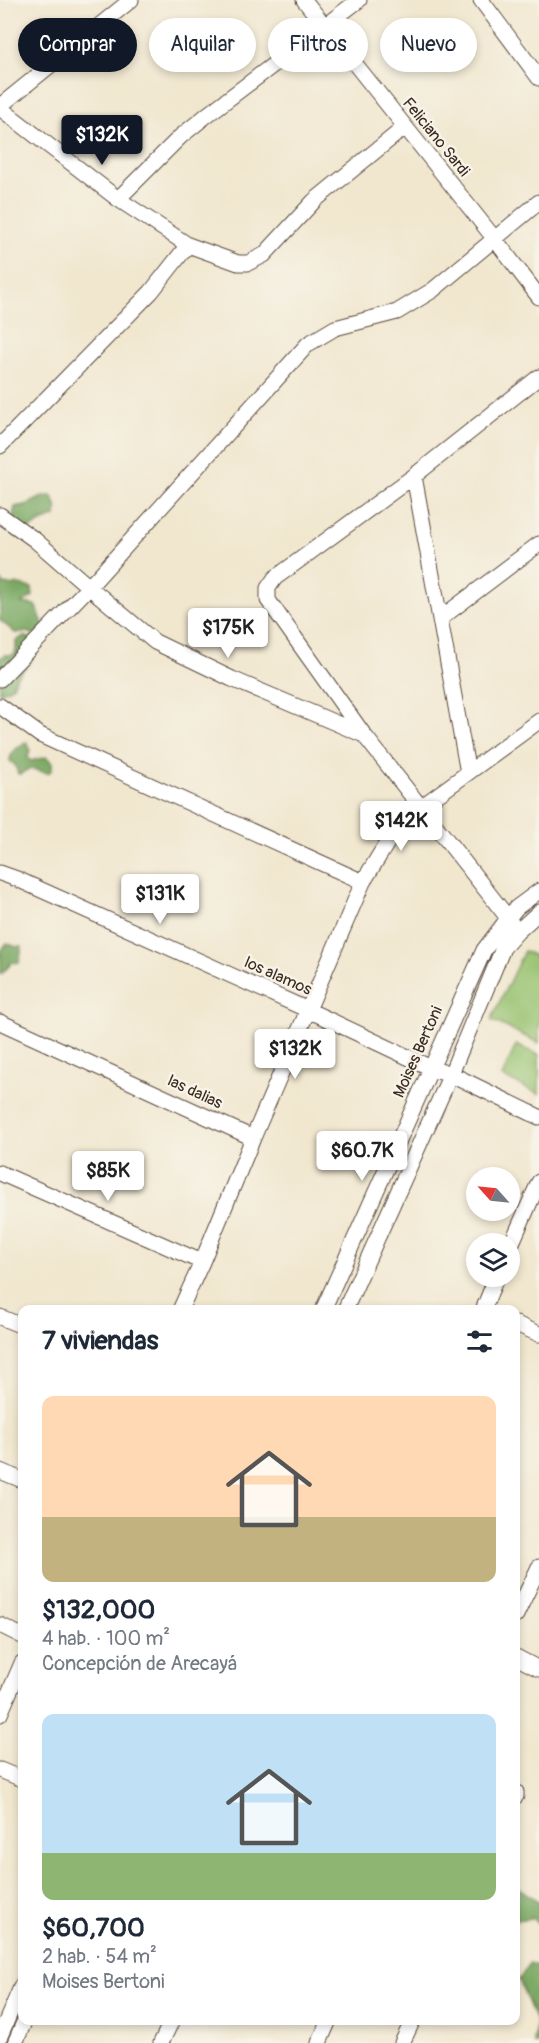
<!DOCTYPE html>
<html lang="es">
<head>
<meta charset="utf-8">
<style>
  body { margin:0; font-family:Pangolin,sans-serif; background:#f6f6f7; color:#1f2937; height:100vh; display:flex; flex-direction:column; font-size:22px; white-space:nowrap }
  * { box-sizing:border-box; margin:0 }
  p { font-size:20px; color:#747a83 }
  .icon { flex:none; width:33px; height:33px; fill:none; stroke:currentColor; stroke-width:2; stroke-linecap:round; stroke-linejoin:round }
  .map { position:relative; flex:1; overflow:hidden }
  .side { position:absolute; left:18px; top:1305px; width:502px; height:720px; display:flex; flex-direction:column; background:#fff; border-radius:12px; box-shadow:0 3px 9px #0003 }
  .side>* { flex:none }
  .banner { position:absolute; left:18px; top:18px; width:504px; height:54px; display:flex; gap:12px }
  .needle { width:39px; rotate:297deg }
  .fabs { position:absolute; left:466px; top:1167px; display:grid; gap:12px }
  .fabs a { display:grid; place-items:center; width:54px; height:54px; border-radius:50%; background:#fff; box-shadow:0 3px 9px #0003; font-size:30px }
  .price { position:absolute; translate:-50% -51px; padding:0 14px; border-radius:6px; background:#fff; color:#222; font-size:20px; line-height:39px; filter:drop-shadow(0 2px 3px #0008) }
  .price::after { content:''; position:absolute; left:50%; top:36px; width:18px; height:14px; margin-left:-9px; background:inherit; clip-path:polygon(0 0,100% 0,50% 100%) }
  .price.on { background:#111827; color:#fff }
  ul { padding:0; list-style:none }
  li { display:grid; align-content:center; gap:12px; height:318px; padding:0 24px }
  li span { display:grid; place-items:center; height:186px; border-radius:12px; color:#555 }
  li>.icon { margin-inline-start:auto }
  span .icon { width:108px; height:108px; fill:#fffc; stroke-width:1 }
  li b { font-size:26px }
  h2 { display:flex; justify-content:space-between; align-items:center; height:72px; padding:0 24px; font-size:26px }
  .pill { padding:0 21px; border-radius:27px; background:#fff; box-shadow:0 3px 9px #0003; font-size:21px; line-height:54px }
  .pill.on { background:#111827; color:#fff }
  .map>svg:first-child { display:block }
  .green { fill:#97c26f; stroke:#697646; stroke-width:1.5 }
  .forest { fill:#79a862; stroke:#5a6940; stroke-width:1.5 }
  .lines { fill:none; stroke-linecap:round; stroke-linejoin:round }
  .minor-casing { stroke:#564639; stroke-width:17 }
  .minor { stroke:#fff; stroke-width:15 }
  .labels { text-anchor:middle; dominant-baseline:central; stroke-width:5; stroke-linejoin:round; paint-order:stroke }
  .street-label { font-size:16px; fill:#3b2a1e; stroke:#f7f3e8 }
</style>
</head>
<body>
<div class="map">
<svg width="539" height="2043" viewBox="0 0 539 2043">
  <rect width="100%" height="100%" fill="#f7f3e8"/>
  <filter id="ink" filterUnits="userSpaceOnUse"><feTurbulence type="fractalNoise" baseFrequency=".0167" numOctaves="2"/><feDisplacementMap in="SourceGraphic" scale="12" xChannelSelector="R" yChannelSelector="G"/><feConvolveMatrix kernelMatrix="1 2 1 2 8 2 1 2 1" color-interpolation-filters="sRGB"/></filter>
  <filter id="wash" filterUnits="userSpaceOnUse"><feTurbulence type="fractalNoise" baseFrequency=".008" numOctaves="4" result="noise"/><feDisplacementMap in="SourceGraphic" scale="24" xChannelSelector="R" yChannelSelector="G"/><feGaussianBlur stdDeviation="1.35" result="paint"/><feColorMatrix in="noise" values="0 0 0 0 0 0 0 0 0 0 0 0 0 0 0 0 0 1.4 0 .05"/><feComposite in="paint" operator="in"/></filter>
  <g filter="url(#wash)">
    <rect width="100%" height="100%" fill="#f1e7cf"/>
    <path class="green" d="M 524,951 L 539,958 L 539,1043 L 491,1020 Z
      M 516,1045 L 539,1055 L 539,1094 L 502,1077 Z"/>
    <path class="forest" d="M 44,496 L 51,496 C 56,502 58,508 56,516 L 39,523 L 19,537 L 14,535 L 10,530 L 15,507 L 29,504 Z
      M 0,580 L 4,584 L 13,586 L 15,584 L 32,588 L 33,596 L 22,603 L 35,605 L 44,625 L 36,634 L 32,634 L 27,632 L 15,633 L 0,620 Z
      M 24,636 L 28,638 L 34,638 L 31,662 L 16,677 C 16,686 8,690 0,693 L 0,658 L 5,655 L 13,655 L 16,651 L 16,641 Z
      M 24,743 L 27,743 L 30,749 L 28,758 L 31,761 L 46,757 L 52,762 L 52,770 L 48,773 C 37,771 30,765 21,774 L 18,774 L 15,765 L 10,761 C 10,751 17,749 24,743 Z
      M 7,943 L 16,947 L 19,946 L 22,947 L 19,963 L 11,962 L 10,965 L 1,974 L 1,951 Z
      M 516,1886 L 539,1902 L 539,1925 L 532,1918 L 516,1920 Z
      M 530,1963 L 539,1967 L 539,2043 L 534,2043 L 536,2021 L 519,1980 Z"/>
  </g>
  <g filter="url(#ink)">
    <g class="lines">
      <defs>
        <path id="minor" d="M 304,0 L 494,238 L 539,297
          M 481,0 L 539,78
          M 0,106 L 131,0
          M 0,108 L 118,199 L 188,245 L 238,263 L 248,263 L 264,255 L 314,201 L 405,127
          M 118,199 L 180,137 L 207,115 L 359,0
          M 0,446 L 151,292 L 188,245
          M 414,476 L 468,773
          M 0,515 L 35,540 L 89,587 L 155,642 L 232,679 L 364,735
          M 441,618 L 539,544
          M 0,679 L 89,587 L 308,344 L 335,328 L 397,312 L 433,290 L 539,202
          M 0,706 L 40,735 L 363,882
          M 0,873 L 17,879 L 308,1010 L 431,1068 L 451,1074 L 539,1117
          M 517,932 L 508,918 L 364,735 L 268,600 L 268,588 L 275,578 L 414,476 L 539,377
          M 0,1022 L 253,1138 L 202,1262 L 180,1310
          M 253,1138 L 363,882 L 390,838 L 421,807 L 539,721
          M 0,1173 L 202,1262
          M 510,1247 L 539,1182
          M 323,1310 L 484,950 L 516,908 L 539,891
          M 345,1310 L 451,1074 L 503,948 L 517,932 L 539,912
          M 483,1310 L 497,1276
          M 0,1317 L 22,1326
          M 516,1324 L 539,1334
          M 0,1471 L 22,1480
          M 516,1615 L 539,1567
          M 0,1625 L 22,1636
          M 516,1657 L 539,1669
          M 0,1714 L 22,1663
          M 0,1770 L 22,1779
          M 516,1792 L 516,1796
          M 0,2036 L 22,1985
          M 15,2043 L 25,2020
          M 161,2043 L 172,2020
          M 319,2043 L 329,2020
          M 402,2043 L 413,2020"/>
      </defs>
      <use href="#minor" class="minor-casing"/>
      <use href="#minor" class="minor"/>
    </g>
  </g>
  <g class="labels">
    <g class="street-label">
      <text transform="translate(436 137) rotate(51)">Feliciano Sardi</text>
      <text transform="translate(278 976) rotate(24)">los alamos</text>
      <text transform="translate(418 1052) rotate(-66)">Moises Bertoni</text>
      <text transform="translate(195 1092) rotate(25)">las dalias</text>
    </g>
  </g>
</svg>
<div class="fabs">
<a><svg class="needle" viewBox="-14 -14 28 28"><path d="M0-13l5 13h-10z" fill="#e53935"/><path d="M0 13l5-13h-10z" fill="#747a83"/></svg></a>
<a><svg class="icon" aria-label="layers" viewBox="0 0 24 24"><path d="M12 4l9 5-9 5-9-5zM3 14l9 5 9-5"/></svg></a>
</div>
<b class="price on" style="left:102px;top:166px">$132K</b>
<b class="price" style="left:228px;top:659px">$175K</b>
<b class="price" style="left:401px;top:852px">$142K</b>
<b class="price" style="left:160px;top:925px">$131K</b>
<b class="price" style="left:295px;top:1080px">$132K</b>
<b class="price" style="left:362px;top:1182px">$60.7K</b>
<b class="price" style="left:108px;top:1202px">$85K</b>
<div class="banner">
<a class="pill on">Comprar</a>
<a class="pill">Alquilar</a>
<a class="pill">Filtros</a>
<a class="pill">Nuevo</a>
</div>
<section class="side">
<h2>7 viviendas<svg class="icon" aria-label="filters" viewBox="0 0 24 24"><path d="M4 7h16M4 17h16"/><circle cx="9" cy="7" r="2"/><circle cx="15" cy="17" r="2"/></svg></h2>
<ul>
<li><span style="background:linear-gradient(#ffd9b3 65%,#c2b280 0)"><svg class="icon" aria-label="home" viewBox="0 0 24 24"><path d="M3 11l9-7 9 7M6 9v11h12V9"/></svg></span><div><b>$132,000</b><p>4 hab. · 100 m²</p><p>Concepción de Arecayá</p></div></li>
<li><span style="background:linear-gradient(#bfe0f5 75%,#8fb573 0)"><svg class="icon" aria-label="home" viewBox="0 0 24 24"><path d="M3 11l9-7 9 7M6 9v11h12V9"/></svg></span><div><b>$60,700</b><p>2 hab. · 54 m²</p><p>Moises Bertoni</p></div></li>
</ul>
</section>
</div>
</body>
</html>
